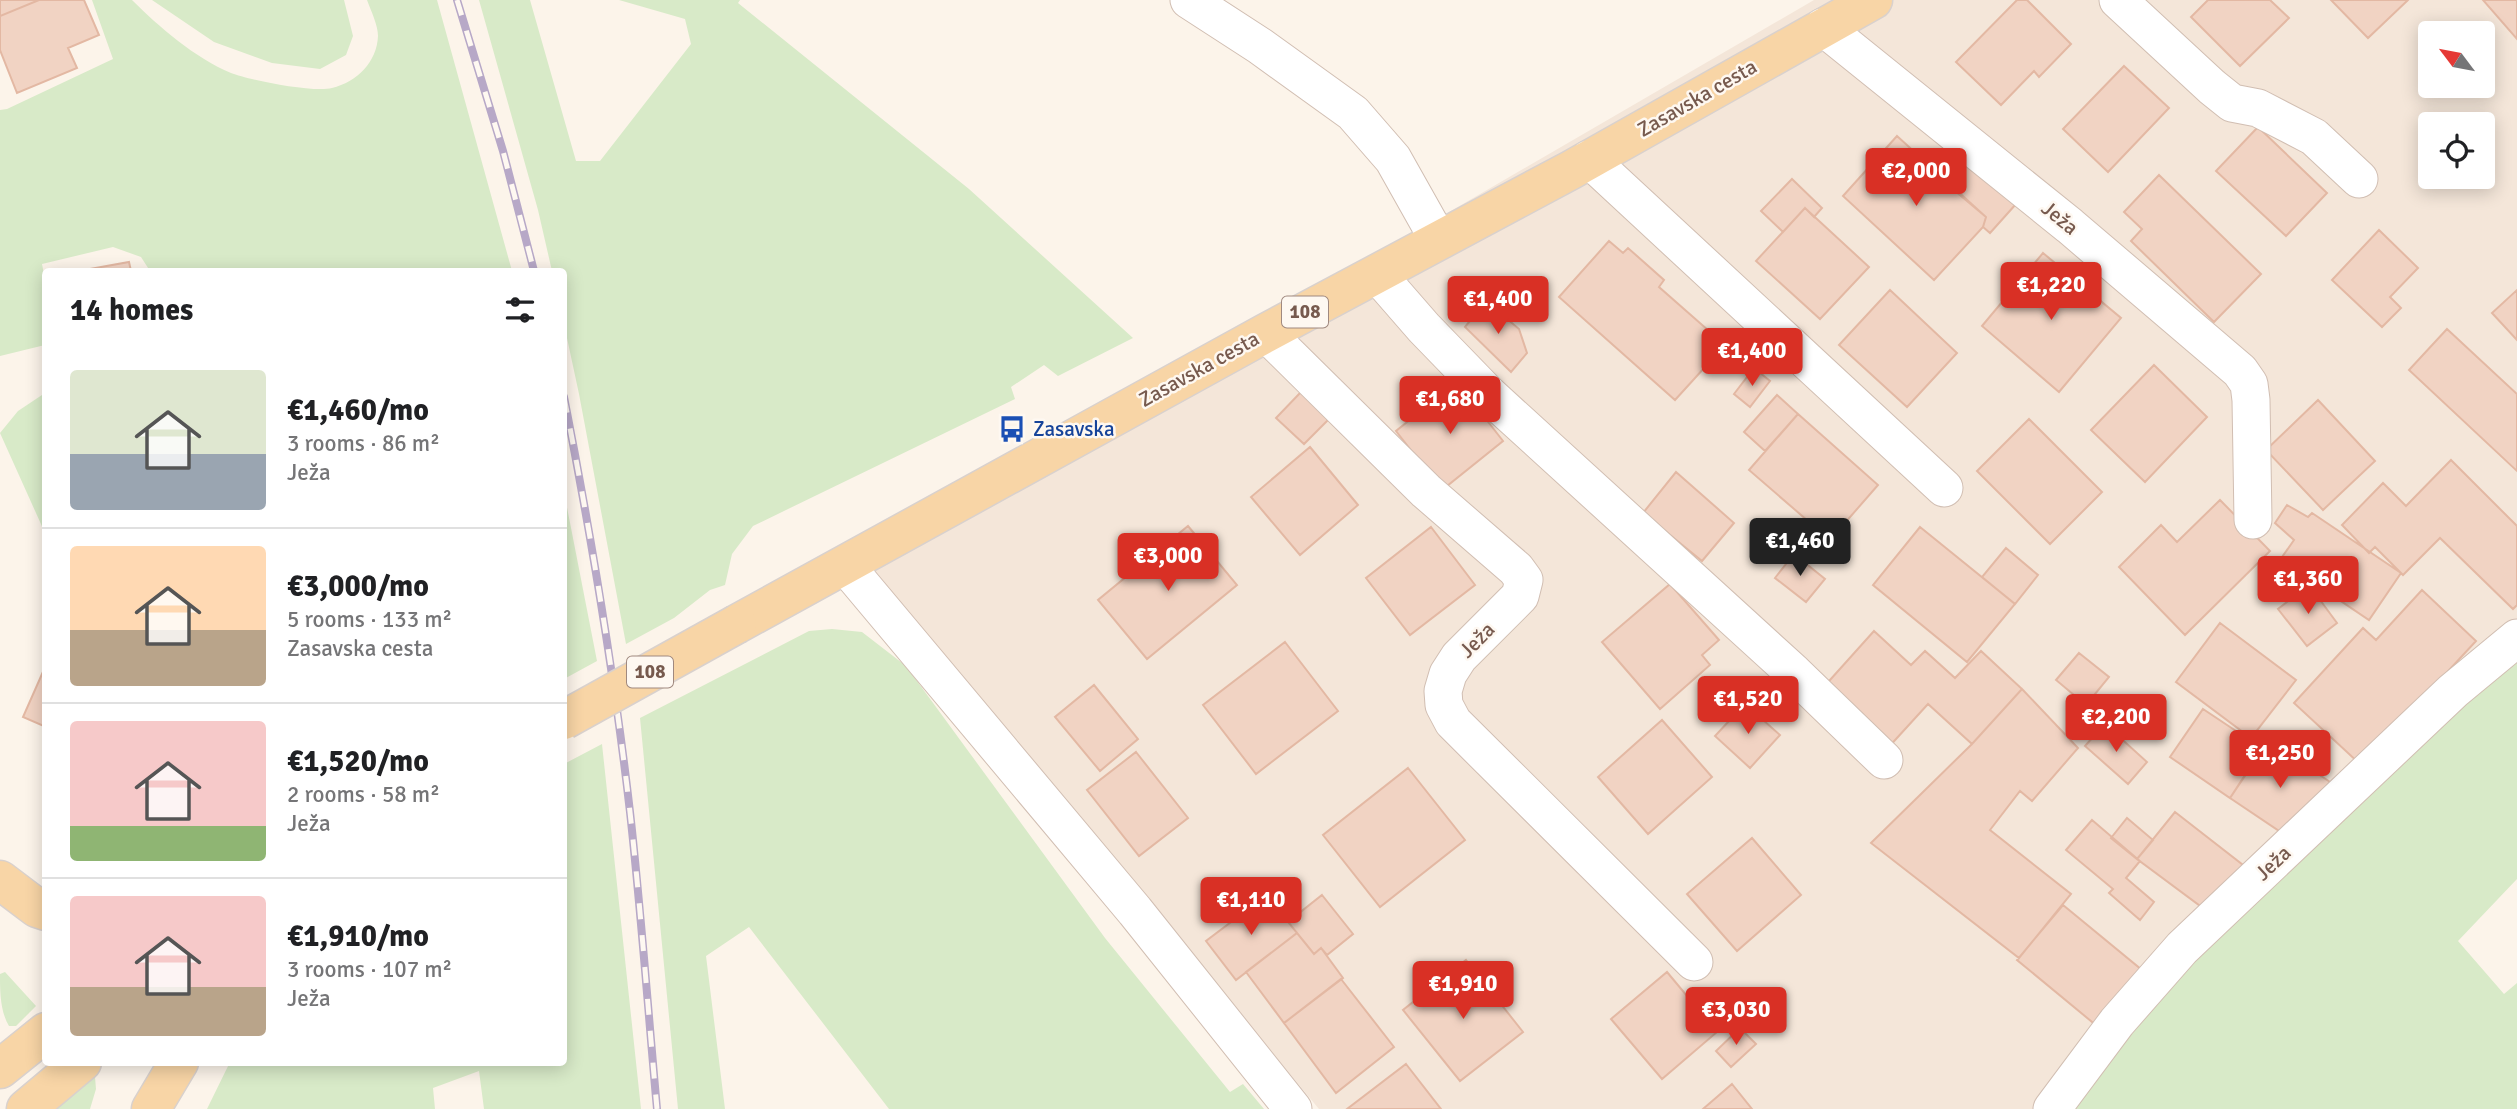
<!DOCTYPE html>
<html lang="en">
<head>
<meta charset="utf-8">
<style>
  body { margin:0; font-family:Signika,sans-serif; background:#f2f2f2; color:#202124; height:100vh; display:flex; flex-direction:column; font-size:26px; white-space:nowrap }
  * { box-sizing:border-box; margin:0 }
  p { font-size:23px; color:#757577 }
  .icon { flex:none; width:38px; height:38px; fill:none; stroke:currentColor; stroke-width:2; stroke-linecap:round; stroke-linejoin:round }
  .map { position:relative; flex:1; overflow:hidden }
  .sheet { position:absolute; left:42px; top:268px; width:525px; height:798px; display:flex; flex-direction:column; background:#fff; border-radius:7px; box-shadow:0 4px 18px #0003 }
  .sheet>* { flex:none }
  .needle { width:46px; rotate:302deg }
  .fabs { position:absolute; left:2418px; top:21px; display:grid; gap:14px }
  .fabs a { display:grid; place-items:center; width:77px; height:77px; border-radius:7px; background:#fff; box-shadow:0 4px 18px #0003; font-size:35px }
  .price { position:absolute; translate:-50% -60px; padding:0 16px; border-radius:7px; background:#d93025; color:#fff; font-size:23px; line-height:46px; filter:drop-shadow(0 2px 4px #0008) }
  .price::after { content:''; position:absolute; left:50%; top:42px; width:21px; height:16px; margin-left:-10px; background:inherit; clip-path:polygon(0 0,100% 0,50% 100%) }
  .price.active { background:#222; color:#fff }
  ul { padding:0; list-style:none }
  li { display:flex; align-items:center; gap:21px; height:175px; padding:0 28px }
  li+li { border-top:2px solid #e0e0e0 }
  li span { display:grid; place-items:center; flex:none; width:196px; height:140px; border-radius:7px; color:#555 }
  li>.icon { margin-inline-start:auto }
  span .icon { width:84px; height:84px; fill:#fffc; stroke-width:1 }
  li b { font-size:30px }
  h2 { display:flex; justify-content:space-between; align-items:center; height:84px; padding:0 28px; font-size:30px }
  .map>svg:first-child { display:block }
  .residential { fill:#f4e6d9; fill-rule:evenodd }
  .green { fill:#d8eac8 }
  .building { fill:#f1d3c3; stroke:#e3b8a3; stroke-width:2 }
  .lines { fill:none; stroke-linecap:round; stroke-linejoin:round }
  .minor-casing { stroke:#d1beb2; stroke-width:39 }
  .primary-casing { stroke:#d9d1cd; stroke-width:41 }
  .minor { stroke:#fff; stroke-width:37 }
  .primary { stroke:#f8d5a6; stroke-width:38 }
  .rail-casing { stroke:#b7a8c7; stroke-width:8 }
  .rail { stroke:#fef8f1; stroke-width:5; stroke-dasharray:16; stroke-linecap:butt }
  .primary-bridge-casing { stroke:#d9d1cd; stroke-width:41; stroke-linecap:butt }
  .primary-bridge { stroke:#f8d5a6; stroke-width:38 }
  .labels { text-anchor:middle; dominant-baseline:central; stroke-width:5; stroke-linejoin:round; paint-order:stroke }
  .shield { fill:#fef8f1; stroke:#a0897f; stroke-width:2 }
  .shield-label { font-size:19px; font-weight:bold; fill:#775a4e }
  .street-label { font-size:21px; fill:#775a4e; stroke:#fef8f1 }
  .transit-label { font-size:21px; fill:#164399; stroke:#fef8f1; text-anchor:start }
</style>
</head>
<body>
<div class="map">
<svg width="2517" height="1109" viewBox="0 0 2517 1109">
  <rect width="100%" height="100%" fill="#fcf4ea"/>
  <path class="residential" d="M 1814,0 L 2517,0 L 2517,639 L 2081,1109 L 1319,1109 L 859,555 ZM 2431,33 L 2483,33 L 2483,86 L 2431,86 ZM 2431,124 L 2483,124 L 2483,177 L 2431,177 Z"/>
  <path class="green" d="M 92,0 L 132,0 C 159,27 195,58 231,73 C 249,80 314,93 332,88 C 357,82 377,62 378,36 C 378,25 371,11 367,0 L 437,0 L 512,271 L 150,271 L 141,257 L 113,247 L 42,264 L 46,285 L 45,345 L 0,356 L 0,110 L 7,109 L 113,59 Z
    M 152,0 L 344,0 L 353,36 L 346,55 L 320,69 L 272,63 L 214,42 Z
    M 479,0 L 530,0 L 576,161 L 600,161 L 691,44 L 685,19 L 619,0 L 740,0 L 738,3 L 969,189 L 1133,338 L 1058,376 L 1044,365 L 1011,387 L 1015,399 L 753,526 L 732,554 L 725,585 L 710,590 L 674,618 L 626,644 L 579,394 L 564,324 L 564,271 L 552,271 L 538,210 Z
    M 45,393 L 46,393 L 45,533 L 0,433 L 18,411 Z
    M 564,492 L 597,661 L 564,679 Z
    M 832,629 L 862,632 L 906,666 L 1105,938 L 1230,1092 L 1243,1084 L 1264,1109 L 889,1109 L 749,927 L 706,956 L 725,1109 L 678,1109 L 640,718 L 809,631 Z
    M 2517,645 L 2517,879 L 2458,941 L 2504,994 L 2517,983 L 2517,1109 L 2061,1109 L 2113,1040 Z
    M 602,744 L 641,1109 L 484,1109 L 479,1071 L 433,1088 L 435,1109 L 207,1109 L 230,1062 L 564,1062 L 564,764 Z
    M 5,972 L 36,1006 L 16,1026 L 9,1026 C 0,1011 0,991 0,974 Z
    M 95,1077 L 96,1089 L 90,1109 L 56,1109 Z"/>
  <path class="building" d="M 0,0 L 39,0 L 0,16 Z
    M 39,0 L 84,0 L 99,35 L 68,48 L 77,68 L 17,93 L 0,50 L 0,16 Z
    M 2017,0 L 2027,0 L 2071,44 L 2039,77 L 2034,71 L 2001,105 L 1956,62 Z
    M 2208,0 L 2270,0 L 2289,18 L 2240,66 L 2191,17 Z
    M 2331,0 L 2408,0 L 2368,38 Z
    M 2483,0 L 2517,0 L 2517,39 Z
    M 2124,66 L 2169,108 L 2108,172 L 2063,129 Z
    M 2258,127 L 2327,193 L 2286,236 L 2216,171 Z
    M 1897,136 L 1986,217 L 1983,227 L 1934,280 L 1843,196 Z
    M 1963,159 L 2016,204 L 1990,233 L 1983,227 L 1986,217 L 1943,181 Z
    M 2159,175 L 2261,274 L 2214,322 L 2131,241 L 2142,229 L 2124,212 Z
    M 1792,179 L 1822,208 L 1814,217 L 1805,208 L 1783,232 L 1761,211 Z
    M 1805,208 L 1869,267 L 1820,319 L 1756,261 Z
    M 2379,230 L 2418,268 L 2390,297 L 2401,308 L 2382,327 L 2332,280 Z
    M 1609,241 L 1623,253 L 1628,248 L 1664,280 L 1659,287 L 1725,345 L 1675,400 L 1559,297 Z
    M 2043,253 L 2121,318 L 2059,392 L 1982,326 Z
    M 129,262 L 131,271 L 79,271 Z
    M 1890,290 L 1957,353 L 1907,407 L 1839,345 Z
    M 2517,290 L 2517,340 L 2492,313 Z
    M 1486,301 L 1519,329 L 1527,353 L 1511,372 L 1465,327 Z
    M 2447,329 L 2517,394 L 2517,471 L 2409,370 Z
    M 2154,365 L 2207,417 L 2145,482 L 2091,430 Z
    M 1754,368 L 1770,381 L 1750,407 L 1734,394 Z
    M 1457,382 L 1503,441 L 1442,490 L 1396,431 Z
    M 1301,392 L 1329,419 L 1304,444 L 1276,418 Z
    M 1777,395 L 1798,414 L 1765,451 L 1744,432 Z
    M 2318,400 L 2375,461 L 2323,510 L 2266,450 Z
    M 1798,414 L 1878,485 L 1830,540 L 1749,470 Z
    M 2029,419 L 2102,492 L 2050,544 L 1977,471 Z
    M 1310,447 L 1358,505 L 1300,555 L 1251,497 Z
    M 2451,460 L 2517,526 L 2517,605 L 2513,609 L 2440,538 L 2403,575 L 2375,547 L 2369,553 L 2342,525 L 2383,483 L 2406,506 Z
    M 1676,472 L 1734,523 L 1702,561 L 1643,513 Z
    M 2220,500 L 2270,551 L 2185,635 L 2119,567 L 2161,525 L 2177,542 Z
    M 2287,505 L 2308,517 L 2312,513 L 2401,573 L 2369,620 L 2280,560 L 2294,540 L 2275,523 Z
    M 1188,526 L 1237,585 L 1147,659 L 1098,600 Z
    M 1431,527 L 1475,585 L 1410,635 L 1366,578 Z
    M 1920,527 L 2015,604 L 1967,662 L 1873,585 Z
    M 2006,548 L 2038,575 L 2015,604 L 1982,577 Z
    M 1794,554 L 1825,579 L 1806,602 L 1775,578 Z
    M 1670,584 L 1719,640 L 1702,655 L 1710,665 L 1660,709 L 1602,642 Z
    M 2309,585 L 2337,623 L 2307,646 L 2278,609 Z
    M 2422,590 L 2476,641 L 2361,765 L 2294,703 L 2363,628 L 2376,640 Z
    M 2220,623 L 2296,680 L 2251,738 L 2176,682 Z
    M 1874,631 L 1911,665 L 1925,651 L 1955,678 L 1981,651 L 2022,689 L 1972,744 L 1928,704 L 1886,750 L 1821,690 Z
    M 1285,642 L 1338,711 L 1256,774 L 1203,705 Z
    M 2079,653 L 2109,677 L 2086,705 L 2056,680 Z
    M 46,665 L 46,727 L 23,717 Z
    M 1094,685 L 1138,739 L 1100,771 L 1055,717 Z
    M 2022,689 L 2078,748 L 2032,801 L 2020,791 L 1990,830 L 2071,894 L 2019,958 L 1871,843 L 1972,744 Z
    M 1745,704 L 1780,735 L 1750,768 L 1715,736 Z
    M 2203,709 L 2263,749 L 2230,798 L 2170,757 Z
    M 1662,720 L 1712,777 L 1648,834 L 1598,777 Z
    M 2105,724 L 2147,762 L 2128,784 L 2085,746 Z
    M 2268,740 L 2330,782 L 2291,839 L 2230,798 Z
    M 1136,752 L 1188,818 L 1139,856 L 1087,790 Z
    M 1408,768 L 1465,840 L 1380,907 L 1323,835 Z
    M 2175,812 L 2243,865 L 2207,911 L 2137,859 Z
    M 2127,818 L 2153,840 L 2137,859 L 2111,838 Z
    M 2092,820 L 2140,861 L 2126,878 L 2154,902 L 2140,920 L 2109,893 L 2113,889 L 2066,850 Z
    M 1752,838 L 1801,895 L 1737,951 L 1687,894 Z
    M 1267,895 L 1297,933 L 1236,980 L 1206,941 Z
    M 1322,895 L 1353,934 L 1327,955 L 1321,948 L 1314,954 L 1288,922 Z
    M 2063,905 L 2148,975 L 2103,1031 L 2017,960 Z
    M 1297,933 L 1314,954 L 1321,948 L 1343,978 L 1284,1023 L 1246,972 Z
    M 1466,960 L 1523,1032 L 1460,1081 L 1403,1010 Z
    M 1667,972 L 1717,1032 L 1662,1079 L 1611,1019 Z
    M 1341,979 L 1394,1047 L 1336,1093 L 1284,1023 Z
    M 1740,1028 L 1756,1044 L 1731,1067 L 1716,1051 Z
    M 1406,1064 L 1441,1109 L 1347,1109 Z
    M 1732,1084 L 1752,1109 L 1703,1109 Z"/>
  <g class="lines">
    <defs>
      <path id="minor" d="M 1189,0 L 1260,46 L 1353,113 L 1393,159 L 1438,239
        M 2118,0 L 2212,87 L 2232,103 L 2258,108 L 2314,137 L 2359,179
        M 1823,27 L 2070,226 L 2240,371 L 2249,384 L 2251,400 L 2253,520
        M 1589,159 L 1944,488
        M 1377,274 L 1424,328 L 1489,395 L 1794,673 L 1884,760
        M 1266,333 L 1426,491 L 1516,569 L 1524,580 L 1520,596 L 1459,657 L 1448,674 L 1443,691 L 1444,705 L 1453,722 L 1694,962
        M 845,565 L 1135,911 L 1293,1109
        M 2052,1109 L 2117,1022 L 2182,948 L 2453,691 L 2517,638"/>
      <path id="primary" d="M 737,624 L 1266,333 L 1571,170 L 1873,0
        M 0,880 L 37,908 L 46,911
        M 0,1069 L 46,1032
        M 26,1109 L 82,1062
        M 151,1109 L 179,1062"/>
    </defs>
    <use href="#minor" class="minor-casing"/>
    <use href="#primary" class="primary-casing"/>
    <use href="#minor" class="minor"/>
    <use href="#primary" class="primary"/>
    <defs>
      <path id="rail" d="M 457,0 L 503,151 L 534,271
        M 564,397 C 591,535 614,673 630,812 C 641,911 648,1010 657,1109"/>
    </defs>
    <use href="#rail" class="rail-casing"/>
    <use href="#rail" class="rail"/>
    <defs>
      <path id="primary-bridge" d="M 564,720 L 737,624"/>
    </defs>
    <use href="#primary-bridge" class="primary-bridge-casing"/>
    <use href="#primary-bridge" class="primary-bridge"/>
  </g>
  <defs>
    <symbol id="bus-bare" viewBox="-9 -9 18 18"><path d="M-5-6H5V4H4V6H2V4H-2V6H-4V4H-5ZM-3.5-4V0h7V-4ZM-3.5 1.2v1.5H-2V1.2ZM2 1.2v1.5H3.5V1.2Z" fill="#1a4fb4" stroke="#fef8f1" stroke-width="2.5" paint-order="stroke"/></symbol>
  </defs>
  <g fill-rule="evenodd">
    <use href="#bus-bare" x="993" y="410" width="38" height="38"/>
  </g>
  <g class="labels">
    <g class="shield">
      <rect x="1282" y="296.5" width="46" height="31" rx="5"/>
      <rect x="627" y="656.5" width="46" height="31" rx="5"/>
    </g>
    <g class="shield-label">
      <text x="1305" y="312">108</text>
      <text x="650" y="672">108</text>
    </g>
    <g class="street-label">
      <text transform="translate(1697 98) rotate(-30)">Zasavska cesta</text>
      <text transform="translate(2060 218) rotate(39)">Ježa</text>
      <text transform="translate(1199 369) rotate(-29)">Zasavska cesta</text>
      <text transform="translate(1477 640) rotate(-45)">Ježa</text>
      <text transform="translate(2273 863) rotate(-43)">Ježa</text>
    </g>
    <g class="transit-label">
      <text x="1033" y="429">Zasavska</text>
    </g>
  </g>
</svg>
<div class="fabs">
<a><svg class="needle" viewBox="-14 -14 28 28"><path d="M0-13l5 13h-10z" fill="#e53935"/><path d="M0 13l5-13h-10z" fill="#757577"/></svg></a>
<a><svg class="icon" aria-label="locate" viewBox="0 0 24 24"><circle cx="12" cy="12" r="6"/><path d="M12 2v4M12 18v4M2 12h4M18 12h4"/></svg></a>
</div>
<b class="price" style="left:1916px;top:208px">€2,000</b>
<b class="price" style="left:2051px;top:322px">€1,220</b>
<b class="price" style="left:1498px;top:336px">€1,400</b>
<b class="price" style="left:1752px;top:388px">€1,400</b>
<b class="price" style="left:1450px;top:436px">€1,680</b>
<b class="price active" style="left:1800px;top:578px">€1,460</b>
<b class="price" style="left:1168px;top:593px">€3,000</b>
<b class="price" style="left:2308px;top:616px">€1,360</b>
<b class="price" style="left:1748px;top:736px">€1,520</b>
<b class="price" style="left:2116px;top:754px">€2,200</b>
<b class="price" style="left:2280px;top:790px">€1,250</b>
<b class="price" style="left:1251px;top:937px">€1,110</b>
<b class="price" style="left:1463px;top:1021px">€1,910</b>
<b class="price" style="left:1736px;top:1047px">€3,030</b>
<section class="sheet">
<h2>14 homes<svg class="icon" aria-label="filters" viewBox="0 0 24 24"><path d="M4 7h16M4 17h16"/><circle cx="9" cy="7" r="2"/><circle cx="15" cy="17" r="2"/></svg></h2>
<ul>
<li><span style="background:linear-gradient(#dfe7d0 60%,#9aa5b1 0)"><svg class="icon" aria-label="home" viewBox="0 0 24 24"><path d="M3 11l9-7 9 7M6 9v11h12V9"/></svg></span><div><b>€1,460/mo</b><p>3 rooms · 86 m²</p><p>Ježa</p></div></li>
<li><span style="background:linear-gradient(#ffd9b3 60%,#b9a48a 0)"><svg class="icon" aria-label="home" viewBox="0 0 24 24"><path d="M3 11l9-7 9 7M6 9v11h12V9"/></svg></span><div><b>€3,000/mo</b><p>5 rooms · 133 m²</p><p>Zasavska cesta</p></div></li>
<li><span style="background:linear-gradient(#f6c9c9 75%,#8fb573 0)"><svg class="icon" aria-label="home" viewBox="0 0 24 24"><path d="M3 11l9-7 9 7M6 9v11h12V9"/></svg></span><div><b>€1,520/mo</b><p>2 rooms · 58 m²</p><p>Ježa</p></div></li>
<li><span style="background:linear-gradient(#f6c9c9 65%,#b9a48a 0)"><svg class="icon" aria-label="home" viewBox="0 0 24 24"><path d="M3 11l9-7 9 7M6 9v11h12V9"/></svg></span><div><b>€1,910/mo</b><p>3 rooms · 107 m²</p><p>Ježa</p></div></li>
</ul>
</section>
</div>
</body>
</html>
